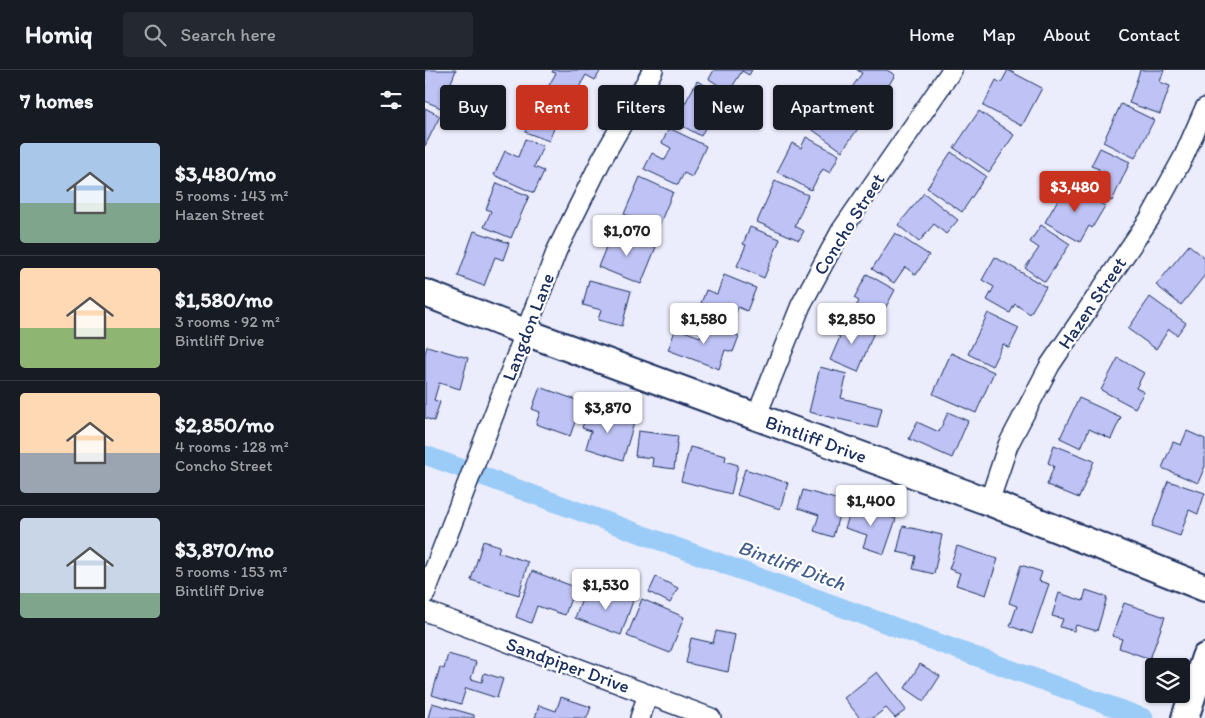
<!DOCTYPE html>
<html lang="en">
<head>
<meta charset="utf-8">
<style>
  body { margin:0; font-family:Itim,sans-serif; background:#242831; color:#f1f3f6; height:100vh; display:flex; flex-direction:column; font-size:19px; white-space:nowrap }
  * { box-sizing:border-box; margin:0 }
  p { font-size:16px; color:#9ea1a6 }
  .icon { flex:none; width:28px; height:28px; fill:none; stroke:currentColor; stroke-width:2; stroke-linecap:round; stroke-linejoin:round }
  .map { position:relative; flex:1; overflow:hidden }
  .sheet { display:flex; flex-direction:column; background:#171b24; width:425px }
  .sheet>* { flex:none }
  .hud { position:absolute; left:15px; top:15px; width:475px; height:45px; display:flex; gap:10px }
  .fabs { position:absolute; left:720px; top:588px; display:grid; gap:10px }
  .fabs a { display:grid; place-items:center; width:45px; height:45px; border-radius:5px; background:#171b24; box-shadow:0 1px 4px #0004; font-size:25px }
  .price { position:absolute; translate:-50% -42px; padding:0 11px; border-radius:5px; background:#fff; color:#222; font-size:16px; line-height:32px; filter:drop-shadow(0 1px 2px #0008) }
  .price::after { content:''; position:absolute; left:50%; top:30px; width:15px; height:11px; margin-left:-8px; background:inherit; clip-path:polygon(0 0,100% 0,50% 100%) }
  .price.selected { background:#c8321e; color:#fff }
  ul { padding:0; list-style:none }
  li { display:flex; align-items:center; gap:15px; height:125px; padding:0 20px }
  li+li { border-top:1px solid #363941 }
  li span { display:grid; place-items:center; flex:none; width:140px; height:100px; border-radius:5px; color:#555 }
  li>.icon { margin-inline-start:auto }
  span .icon { width:60px; height:60px; fill:#fffc; stroke-width:1 }
  li b { font-size:21px }
  h2 { display:flex; justify-content:space-between; align-items:center; height:60px; padding:0 20px; font-size:21px }
  .chip { padding:0 18px; border-radius:5px; background:#171b24; box-shadow:0 1px 4px #0004; font-size:18px; line-height:45px }
  .chip.selected { background:#c8321e; color:#fff }
  header { display:flex; align-items:center; gap:30px; box-sizing:border-box; height:70px; padding:0 25px; background:#171b24; border-bottom:1px solid #363941 }
  header strong { font-size:24px }
  nav { display:flex; gap:28px; margin-inline-start:auto; font-size:18px }
  .search { width:350px; height:45px; background:#242831; display:flex; align-items:center; gap:12px; box-sizing:border-box; padding:0 18px; border-radius:5px; color:#9ea1a6; font-size:19px }
  main { display:flex; flex:1; min-height:0 }
  .map>svg:first-child { display:block }
  .lines { fill:none; stroke-linecap:round; stroke-linejoin:round }
  .canal { stroke:#9bccf7; stroke-width:19 }
  .building { fill:#bec2f4; stroke:#1b2f5e }
  .street-casing { stroke:#1b2f5e; stroke-width:22 }
  .secondary-casing { stroke:#1b2f5e; stroke-width:30 }
  .street { stroke:#fff; stroke-width:19 }
  .secondary { stroke:#fff; stroke-width:26 }
  .labels { text-anchor:middle; dominant-baseline:central; stroke-width:4.5; stroke-linejoin:round; paint-order:stroke }
  .street-label { font-size:19px; fill:#1b2f5e; stroke:#fff }
  .water-label { font-size:20px; font-style:italic; fill:#415e8c; stroke:#fff }
</style>
</head>
<body>
<header>
<strong>Homiq</strong>
<div class="search"><svg class="icon" aria-label="search" viewBox="0 0 24 24"><circle cx="10" cy="10" r="6"/><path d="M15 15l6 6"/></svg>Search here</div>
<nav><a>Home</a><a>Map</a><a>About</a><a>Contact</a></nav>
</header>
<main>
<section class="sheet">
<h2>7 homes<svg class="icon" aria-label="filters" viewBox="0 0 24 24"><path d="M4 7h16M4 17h16"/><circle cx="9" cy="7" r="2"/><circle cx="15" cy="17" r="2"/></svg></h2>
<ul>
<li><span style="background:linear-gradient(#a9c7e8 60%,#7fa58c 0)"><svg class="icon" aria-label="home" viewBox="0 0 24 24"><path d="M3 11l9-7 9 7M6 9v11h12V9"/></svg></span><div><b>$3,480/mo</b><p>5 rooms · 143 m²</p><p>Hazen Street</p></div></li>
<li><span style="background:linear-gradient(#ffd9b3 60%,#8fb573 0)"><svg class="icon" aria-label="home" viewBox="0 0 24 24"><path d="M3 11l9-7 9 7M6 9v11h12V9"/></svg></span><div><b>$1,580/mo</b><p>3 rooms · 92 m²</p><p>Bintliff Drive</p></div></li>
<li><span style="background:linear-gradient(#ffd9b3 60%,#9aa5b1 0)"><svg class="icon" aria-label="home" viewBox="0 0 24 24"><path d="M3 11l9-7 9 7M6 9v11h12V9"/></svg></span><div><b>$2,850/mo</b><p>4 rooms · 128 m²</p><p>Concho Street</p></div></li>
<li><span style="background:linear-gradient(#c9d6e8 75%,#7fa58c 0)"><svg class="icon" aria-label="home" viewBox="0 0 24 24"><path d="M3 11l9-7 9 7M6 9v11h12V9"/></svg></span><div><b>$3,870/mo</b><p>5 rooms · 153 m²</p><p>Bintliff Drive</p></div></li>
</ul>
</section>
<div class="map">
<svg width="780" height="648" viewBox="0 0 780 648">
  <rect width="100%" height="100%" fill="#ecedfc"/>
  <filter id="ink" filterUnits="userSpaceOnUse"><feTurbulence type="fractalNoise" baseFrequency=".02" numOctaves="2"/><feDisplacementMap in="SourceGraphic" scale="10" xChannelSelector="R" yChannelSelector="G"/><feConvolveMatrix kernelMatrix="1 2 1 2 8 2 1 2 1" color-interpolation-filters="sRGB"/></filter>
  <g filter="url(#ink)">
    <g class="lines">
      <path class="canal" d="M 0,385 L 719,648"/>
    </g>
    <path class="building" d="M 0,0 L 31,0 L 16,38 L 0,31 Z
      M 128,0 L 176,0 L 170,10 L 161,5 L 148,28 L 124,15 L 131,3 L 127,2 Z
      M 289,0 L 327,0 L 324,5 L 317,1 L 304,22 L 284,9 Z
      M 432,0 L 462,0 L 470,5 L 446,44 L 421,26 L 437,3 Z
      M 583,0 L 617,18 L 597,56 L 558,36 L 571,10 L 576,13 Z
      M 715,0 L 739,0 L 735,12 L 745,16 L 735,44 L 704,33 Z
      M 272,11 L 307,29 L 297,47 L 288,42 L 276,66 L 250,52 Z
      M 116,21 L 154,36 L 146,55 L 132,50 L 124,71 L 100,62 Z
      M 409,23 L 442,46 L 417,81 L 385,58 Z
      M 696,34 L 729,50 L 710,88 L 678,72 Z
      M 0,38 L 15,46 L 0,76 Z
      M 554,41 L 589,65 L 564,102 L 529,78 Z
      M 244,58 L 281,76 L 267,107 L 259,103 L 253,115 L 219,99 L 227,83 L 240,90 L 246,78 L 237,73 Z
      M 381,67 L 414,85 L 405,103 L 398,99 L 386,120 L 352,102 L 367,73 L 376,78 Z
      M 100,69 L 118,76 L 109,97 L 119,101 L 109,123 L 69,105 L 80,81 L 93,87 Z
      M 675,78 L 705,92 L 687,131 L 664,120 L 674,99 L 666,96 Z
      M 526,82 L 561,106 L 537,142 L 502,118 Z
      M 215,107 L 248,122 L 233,158 L 199,144 Z
      M 350,111 L 383,125 L 370,156 L 379,161 L 374,170 L 332,152 Z
      M 72,113 L 104,126 L 86,168 L 59,157 L 66,141 L 61,139 Z
      M 642,114 L 680,136 L 667,158 L 664,156 L 655,172 L 620,152 Z
      M 499,123 L 533,150 L 521,164 L 509,154 L 494,172 L 473,155 Z
      M 616,155 L 645,174 L 620,212 L 600,198 L 614,178 L 605,172 Z
      M 325,157 L 355,169 L 339,208 L 312,196 L 321,175 L 318,174 Z
      M 188,160 L 231,177 L 216,214 L 173,197 Z
      M 49,161 L 84,173 L 78,190 L 70,187 L 59,216 L 33,206 Z
      M 470,163 L 504,185 L 491,205 L 480,197 L 469,213 L 447,199 Z
      M 764,175 L 780,188 L 780,205 L 756,235 L 731,215 Z
      M 570,187 L 621,217 L 605,244 L 590,234 L 585,243 L 562,230 L 569,217 L 557,210 Z
      M 442,204 L 470,220 L 449,259 L 426,246 L 434,231 L 429,228 Z
      M 299,205 L 331,218 L 322,241 L 313,237 L 308,250 L 275,236 L 281,220 L 292,224 Z
      M 164,210 L 206,221 L 197,256 L 173,250 L 176,240 L 158,235 Z
      M 725,227 L 761,253 L 752,265 L 744,259 L 731,279 L 703,259 Z
      M 563,243 L 594,258 L 584,278 L 578,274 L 567,296 L 543,284 Z
      M 417,249 L 449,262 L 433,302 L 405,290 L 415,267 L 411,265 Z
      M 280,253 L 314,266 L 308,282 L 300,280 L 294,299 L 243,280 L 251,258 L 275,267 Z
      M 2,276 L 43,288 L 35,319 L 14,313 L 9,330 L 15,332 L 9,351 L 0,348 L 0,284 Z
      M 526,283 L 569,302 L 551,343 L 508,324 Z
      M 693,288 L 719,303 L 711,318 L 719,322 L 710,338 L 676,320 Z
      M 395,297 L 422,304 L 416,328 L 457,338 L 452,358 L 384,342 Z
      M 115,317 L 157,332 L 145,366 L 111,354 L 115,342 L 107,339 Z
      M 654,328 L 696,347 L 686,369 L 664,359 L 656,378 L 635,368 Z
      M 163,339 L 209,353 L 198,390 L 161,378 L 166,361 L 157,358 Z
      M 523,342 L 543,351 L 527,388 L 484,369 L 492,352 L 514,362 Z
      M 213,361 L 253,366 L 249,399 L 227,396 L 228,388 L 210,386 Z
      M 762,361 L 780,369 L 780,396 L 773,413 L 737,398 L 748,372 L 756,375 Z
      M 629,375 L 669,391 L 654,428 L 622,415 L 629,396 L 623,393 Z
      M 265,377 L 301,386 L 300,391 L 313,395 L 306,424 L 256,411 Z
      M 320,399 L 363,413 L 355,439 L 312,425 Z
      M 743,411 L 780,423 L 773,444 L 764,440 L 755,466 L 727,456 Z
      M 378,420 L 418,431 L 408,467 L 389,461 L 394,445 L 373,438 Z
      M 428,434 L 471,449 L 459,484 L 438,477 L 442,465 L 420,458 Z
      M 478,456 L 517,465 L 509,504 L 488,499 L 491,486 L 472,482 Z
      M 58,471 L 75,476 L 73,482 L 103,492 L 94,525 L 46,510 Z
      M 532,476 L 573,489 L 561,525 L 531,515 L 535,503 L 524,499 Z
      M 596,495 L 617,502 L 614,511 L 624,514 L 607,564 L 585,556 L 592,536 L 584,533 Z
      M 107,501 L 150,517 L 140,545 L 112,536 L 106,553 L 91,547 Z
      M 231,507 L 253,518 L 245,533 L 224,522 Z
      M 184,519 L 209,528 L 196,565 L 150,548 L 160,521 L 180,529 Z
      M 661,520 L 682,527 L 672,561 L 651,555 L 649,561 L 635,557 L 638,549 L 627,546 L 634,523 L 658,531 Z
      M 217,529 L 259,547 L 245,583 L 202,566 Z
      M 699,533 L 740,547 L 725,589 L 694,578 L 697,569 L 687,566 Z
      M 291,561 L 310,565 L 303,602 L 261,593 L 266,568 L 288,573 Z
      M 23,584 L 51,592 L 46,609 L 57,612 L 59,603 L 78,609 L 72,628 L 41,618 L 36,634 L 7,625 L 15,597 L 19,599 Z
      M 495,594 L 515,606 L 499,631 L 480,618 Z
      M 452,602 L 481,640 L 470,648 L 461,638 L 448,648 L 435,648 L 419,628 Z
      M 136,627 L 166,637 L 162,648 L 110,648 L 114,635 L 131,641 Z
      M 7,633 L 49,645 L 49,648 L 3,648 Z"/>
    <g class="lines">
      <defs>
        <path id="street" d="M 331,347 L 376,235 L 416,161 L 527,0
          M 564,432 L 583,375 L 625,295 L 725,148 L 759,86 L 780,38
          M 0,524 L 132,180 L 177,89 L 228,0
          M 0,541 L 286,648
          M 215,648 L 223,624"/>
        <path id="secondary" d="M 0,223 L 100,262 L 564,432 L 780,518
          M 760,648 L 780,587"/>
      </defs>
      <use href="#street" class="street-casing"/>
      <use href="#secondary" class="secondary-casing"/>
      <use href="#street" class="street"/>
      <use href="#secondary" class="secondary"/>
    </g>
  </g>
  <g class="labels">
    <g class="street-label">
      <text transform="translate(424 154) rotate(-58)">Concho Street</text>
      <text transform="translate(667 233) rotate(-56)">Hazen Street</text>
      <text transform="translate(103 257) rotate(-69)">Langdon Lane</text>
      <text transform="translate(391 369) rotate(20)">Bintliff Drive</text>
      <text transform="translate(143 595) rotate(20)">Sandpiper Drive</text>
    </g>
    <g class="water-label">
      <text transform="translate(367 495) rotate(20)">Bintliff Ditch</text>
    </g>
  </g>
</svg>
<div class="fabs">
<a><svg class="icon" aria-label="layers" viewBox="0 0 24 24"><path d="M12 4l9 5-9 5-9-5zM3 14l9 5 9-5"/></svg></a>
</div>
<b class="price selected" style="left:650px;top:143px">$3,480</b>
<b class="price" style="left:202px;top:187px">$1,070</b>
<b class="price" style="left:279px;top:275px">$1,580</b>
<b class="price" style="left:427px;top:275px">$2,850</b>
<b class="price" style="left:183px;top:364px">$3,870</b>
<b class="price" style="left:446px;top:457px">$1,400</b>
<b class="price" style="left:181px;top:541px">$1,530</b>
<div class="hud">
<a class="chip">Buy</a>
<a class="chip selected">Rent</a>
<a class="chip">Filters</a>
<a class="chip">New</a>
<a class="chip">Apartment</a>
</div>
</div>
</main>
</body>
</html>
